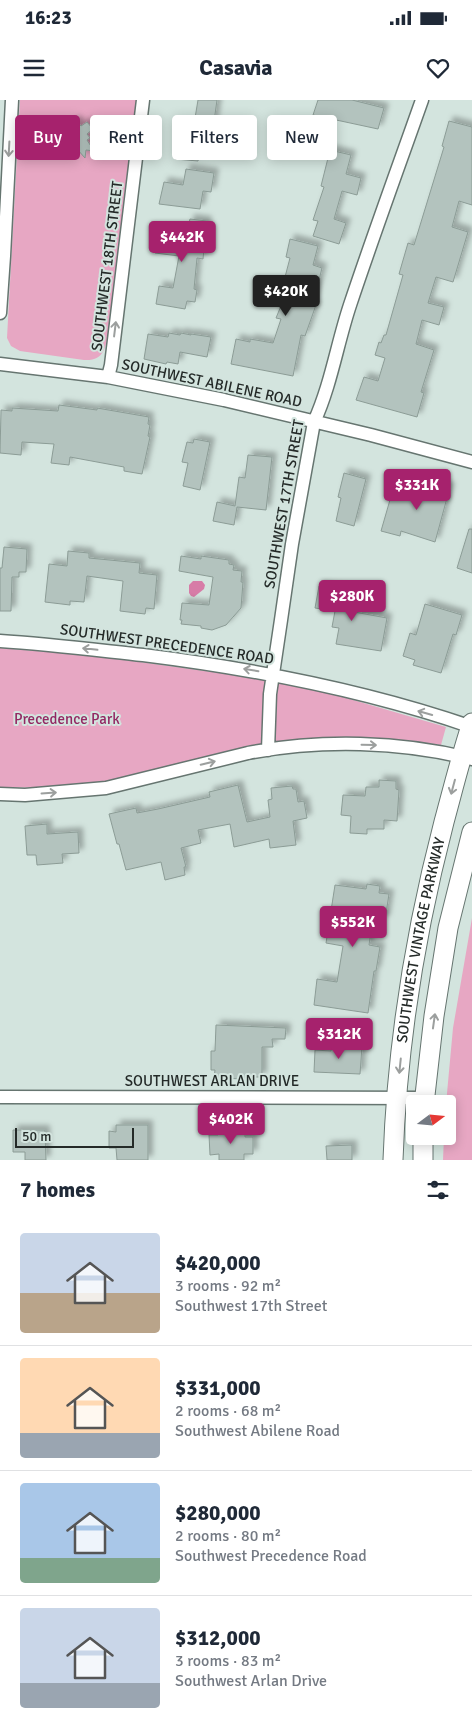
<!DOCTYPE html>
<html lang="en">
<head>
<meta charset="utf-8">
<style>
  body { margin:0; font-family:Signika,sans-serif; background:#f6f6f7; color:#1f2937; height:100vh; display:flex; flex-direction:column; font-size:19px; white-space:nowrap }
  * { box-sizing:border-box; margin:0 }
  p { font-size:16px; color:#747a83 }
  .icon { flex:none; width:28px; height:28px; fill:none; stroke:currentColor; stroke-width:2; stroke-linecap:round; stroke-linejoin:round }
  .map { position:relative; height:1060px; overflow:hidden }
  .side { display:flex; flex-direction:column; background:#fff; flex:1 }
  .side>* { flex:none }
  .guide { position:absolute; left:15px; top:15px; width:442px; height:45px; display:flex; gap:10px }
  .needle { width:32px; rotate:74deg }
  .buttons { position:absolute; left:406px; top:995px; display:grid; gap:10px }
  .buttons a { display:grid; place-items:center; width:50px; height:50px; border-radius:5px; background:#fff; box-shadow:0 2px 12px #0003; font-size:25px }
  .scale { position:absolute; left:15px; bottom:12px; width:119px; box-sizing:border-box; padding-left:5px; border:2px solid #242a28; border-top:0; font-size:14px; line-height:18px; white-space:nowrap; color:#242a28; -webkit-text-stroke:4px #d3e4de; paint-order:stroke }
  .price { position:absolute; translate:-50% -42px; padding:0 11px; border-radius:5px; background:#a6226d; color:#fff; font-size:16px; line-height:32px; filter:drop-shadow(0 1px 2px #0008) }
  .price::after { content:''; position:absolute; left:50%; top:30px; width:15px; height:11px; margin-left:-8px; background:inherit; clip-path:polygon(0 0,100% 0,50% 100%) }
  .price.selected { background:#222; color:#fff }
  ul { padding:0; list-style:none }
  li { display:flex; align-items:center; gap:15px; height:125px; padding:0 20px }
  li+li { border-top:1px solid #e0e1e3 }
  li span { display:grid; place-items:center; flex:none; width:140px; height:100px; border-radius:5px; color:#555 }
  li>.icon { margin-inline-start:auto }
  span .icon { width:60px; height:60px; fill:#fffc; stroke-width:1 }
  li b { font-size:21px }
  h2 { display:flex; justify-content:space-between; align-items:center; height:60px; padding:0 20px; font-size:21px }
  .chip { padding:0 18px; border-radius:5px; background:#fff; box-shadow:0 2px 12px #0003; font-size:18px; line-height:45px }
  .chip.selected { background:#a6226d; color:#fff }
  .status { display:flex; justify-content:space-between; align-items:center; height:35px; padding:0 25px; background:#fff; direction:ltr }
  .status svg { height:14px; fill:currentColor }
  header { display:flex; justify-content:space-between; align-items:center; height:65px; padding:0 20px; background:#fff; font-size:22px; font-weight:800 }
  .map>svg:first-child { display:block }
  .green { fill:#e7a7c3 }
  .water { fill:#d77ca7 }
  .building { fill:#b3c3be; stroke:#8c9c96; filter:url(#shadow) }
  .lines { fill:none; stroke-linecap:round; stroke-linejoin:round }
  .street-casing { stroke:#667570; stroke-width:15 }
  .secondary-casing { stroke:#667570; stroke-width:21 }
  .street { stroke:#fff; stroke-width:12 }
  .secondary { stroke:#fff; stroke-width:19 }
  .oneway { stroke:#9c9f9e }
  .labels { text-anchor:middle; dominant-baseline:central; stroke-width:4; stroke-linejoin:round; paint-order:stroke }
  .street-label { font-size:15px; fill:#242a28; stroke:#d3e4de }
  .park-label { font-size:15px; fill:#922762; stroke:#d3e4de }
</style>
</head>
<body>
<div class="status"><b>16:23</b><svg viewBox="0 0 49 12"><path d="M0 12V9h3v3zM5 12V6h3v6zM10 12V3h3v9zM15 12V0h3v12zM26 1h20v11H26zM47 4h2v5h-2z"/></svg></div>
<header><svg class="icon" aria-label="menu" viewBox="0 0 24 24"><path d="M4 6h16M4 12h16M4 18h16"/></svg>Casavia<svg class="icon" aria-label="heart" viewBox="0 0 24 24"><path d="M12 20l-8-8c-3-5 5-10 8-4 3-6 11-1 8 4z"/></svg></header>
<div class="map">
<svg width="472" height="1060" viewBox="0 0 472 1060">
  <defs>
    <filter id="shadow"><feDropShadow dx="4.5" dy="-4.5" stdDeviation="2.5" flood-color="#0004"/></filter>
  </defs>
  <rect width="100%" height="100%" fill="#d3e4de"/>
  <path class="green" d="M 20,0 L 138,0 L 109,231 C 105,247 105,261 84,260 L 20,251 L 11,246 L 7,238 Z
    M 0,548 L 96,556 L 263,579 L 336,595 L 446,627 L 441,645 C 376,635 304,635 240,648 C 207,655 176,666 144,674 C 97,685 48,689 0,687 Z
    M 472,818 L 472,1060 L 443,1060 L 444,1036 L 448,1036 L 448,1004 L 446,1004 L 453,928 Z"/>
  <path class="water" d="M 193,481 L 202,481 L 205,485 L 204,489 L 194,497 L 191,496 L 189,493 L 189,485 Z"/>
  <path class="building" d="M 198,0 L 217,0 L 211,43 L 202,42 L 198,61 L 175,59 L 179,35 L 192,36 Z
    M 318,0 L 352,0 L 384,8 L 378,29 L 313,15 Z
    M 76,20 L 81,26 L 87,22 L 93,29 L 87,34 L 90,38 L 87,40 L 94,51 L 86,50 L 85,58 L 77,49 L 73,52 L 70,48 L 62,54 L 55,44 L 59,41 L 58,39 L 60,37 L 58,35 L 64,31 L 63,29 Z
    M 449,21 L 472,27 L 472,105 L 459,101 L 452,127 L 468,132 L 453,182 L 436,177 L 428,203 L 444,207 L 439,225 L 422,220 L 416,244 L 434,250 L 421,292 L 424,293 L 417,317 L 356,300 L 364,277 L 378,281 L 385,258 L 375,255 L 379,242 L 381,243 L 384,235 L 386,235 L 403,175 L 399,174 L 408,143 L 414,145 L 444,47 L 442,46 Z
    M 330,50 L 351,55 L 346,74 L 361,78 L 357,95 L 342,91 L 334,119 L 346,123 L 339,144 L 313,136 L 318,121 L 313,120 L 324,87 L 321,86 Z
    M 186,69 L 214,73 L 211,92 L 203,91 L 200,109 L 159,104 L 164,82 L 183,85 Z
    M 190,119 L 207,121 L 203,159 L 197,158 L 194,189 L 197,190 L 195,202 L 187,201 L 185,209 L 156,204 L 159,186 L 173,188 L 179,156 L 155,153 L 159,131 L 186,134 Z
    M 290,139 L 318,146 L 313,165 L 322,168 L 313,204 L 316,205 L 305,236 L 301,235 L 293,276 L 231,264 L 236,239 L 250,242 L 250,239 L 273,243 L 281,219 L 276,218 L 292,179 L 285,177 L 290,158 L 286,157 Z
    M 169,233 L 180,235 L 181,233 L 191,235 L 191,234 L 211,237 L 207,257 L 180,252 L 178,264 L 167,262 L 166,264 L 144,259 L 148,234 L 168,237 Z
    M 59,305 L 97,310 L 97,308 L 149,317 L 148,324 L 150,325 L 148,336 L 150,337 L 142,374 L 124,371 L 124,367 L 70,357 L 69,365 L 51,363 L 54,344 L 22,342 L 21,355 L 0,353 L 1,310 L 12,311 L 12,308 L 58,311 Z
    M 194,339 L 210,342 L 200,390 L 183,386 L 188,363 L 182,362 L 187,342 L 193,343 Z
    M 248,355 L 272,357 L 266,410 L 237,407 L 234,425 L 213,421 L 217,402 L 235,406 L 239,377 L 245,378 Z
    M 344,373 L 366,379 L 354,426 L 336,421 L 341,398 L 338,397 Z
    M 430,381 L 450,387 L 435,442 L 401,431 L 400,436 L 381,431 L 394,386 L 417,395 L 421,382 L 429,385 Z
    M 469,429 L 472,429 L 472,473 L 457,468 Z
    M 4,447 L 27,449 L 26,472 L 19,472 L 19,477 L 12,477 L 11,511 L 0,511 L 0,468 L 2,468 Z
    M 68,451 L 89,453 L 89,458 L 140,463 L 139,473 L 157,475 L 154,509 L 146,508 L 145,514 L 120,511 L 123,481 L 87,476 L 84,502 L 70,501 L 70,505 L 45,502 L 49,464 L 67,466 Z
    M 181,456 L 201,459 L 201,456 L 229,460 L 229,464 L 234,465 L 233,470 L 242,471 L 241,482 L 243,482 L 241,508 L 226,525 L 212,530 L 201,528 L 201,526 L 181,524 L 182,520 L 180,520 L 182,503 L 209,505 L 213,477 L 179,471 Z
    M 319,486 L 346,491 L 343,510 L 387,518 L 381,551 L 336,544 L 339,528 L 332,527 L 335,511 L 315,508 Z
    M 425,504 L 462,515 L 456,535 L 453,534 L 441,573 L 413,565 L 415,560 L 403,556 L 410,533 L 416,535 Z
    M 379,680 L 396,681 L 396,689 L 399,690 L 397,721 L 384,720 L 384,729 L 367,729 L 367,734 L 350,733 L 351,716 L 341,715 L 343,695 L 365,696 L 366,687 L 379,687 Z
    M 238,685 L 247,722 L 270,717 L 268,700 L 272,699 L 271,688 L 292,686 L 293,689 L 296,689 L 298,702 L 304,701 L 307,718 L 293,721 L 296,745 L 270,748 L 269,739 L 234,747 L 230,724 L 198,730 L 201,743 L 181,748 L 186,767 L 184,767 L 185,775 L 165,780 L 161,762 L 126,770 L 119,744 L 117,744 L 109,714 L 136,708 L 137,713 L 158,709 L 210,697 L 209,692 Z
    M 47,724 L 47,734 L 78,732 L 79,753 L 62,754 L 63,763 L 37,765 L 36,755 L 27,755 L 25,726 Z
    M 367,784 L 380,786 L 379,793 L 389,794 L 385,820 L 373,819 L 369,845 L 380,847 L 376,871 L 374,871 L 368,913 L 314,905 L 317,879 L 337,882 L 343,846 L 326,843 L 335,785 L 366,789 Z
    M 216,925 L 286,928 L 285,939 L 272,939 L 273,947 L 262,947 L 262,977 L 247,977 L 247,979 L 214,978 L 215,970 L 211,970 L 211,951 L 215,951 Z
    M 331,946 L 362,947 L 360,974 L 314,972 L 315,950 L 331,951 Z
    M 116,1025 L 148,1025 L 148,1060 L 117,1060 L 116,1048 L 109,1048 L 109,1031 L 116,1032 Z
    M 13,1030 L 45,1030 L 46,1060 L 25,1060 L 25,1052 L 13,1052 Z
    M 218,1031 L 245,1031 L 245,1037 L 253,1037 L 253,1054 L 244,1054 L 244,1060 L 219,1060 L 219,1054 L 210,1055 L 209,1035 L 218,1035 Z
    M 352,1045 L 352,1060 L 327,1060 L 326,1046 Z"/>
  <g class="lines">
    <defs>
      <path id="street" d="M 0,213 L 4,156 L 12,0
        M 0,264 L 108,277 L 224,300 L 371,335 L 472,362
        M 108,277 L 111,265 L 143,0
        M 0,541 C 48,544 96,550 143,555 C 255,569 365,590 472,627
        M 268,650 L 270,594 L 281,520 L 292,444 L 314,322 C 331,285 337,244 350,205 C 373,136 398,68 422,0
        M 0,694 L 25,695 L 106,688 L 248,653 C 321,639 400,641 472,659
        M 0,997 L 424,998"/>
      <g id="secondary">
        <path d="M 424,1004 L 434,916 L 448,828 L 472,732"/>
        <path id="s1" d="M 393,1060 C 397,945 415,833 444,722 C 453,689 461,656 472,623"/>
        <path d="M 423,1060 L 423,1036"/>
      </g>
    </defs>
    <use href="#street" class="street-casing"/>
    <use href="#secondary" class="secondary-casing"/>
    <use href="#street" class="street"/>
    <use href="#secondary" class="secondary"/>
  </g>
  <defs><path id="oneway-shaft" d="M-6 0H5M1.5-3L5.5 0L1.5 3" fill="none" stroke-width="1.6" stroke-linecap="round" stroke-linejoin="round" transform="scale(1.25)"/></defs>
  <g class="oneway">
    <use href="#oneway-shaft" transform="translate(9 49) rotate(93)"/>
    <use href="#oneway-shaft" transform="translate(115 229) rotate(-83)"/>
    <use href="#oneway-shaft" transform="translate(90 549) rotate(-174)"/>
    <use href="#oneway-shaft" transform="translate(251 570) rotate(-171)"/>
    <use href="#oneway-shaft" transform="translate(425 613) rotate(-164)"/>
    <use href="#oneway-shaft" transform="translate(369 645) rotate(1)"/>
    <use href="#oneway-shaft" transform="translate(208 663) rotate(-14)"/>
    <use href="#oneway-shaft" transform="translate(453 687) rotate(105)"/>
    <use href="#oneway-shaft" transform="translate(49 693) rotate(-4)"/>
    <use href="#oneway-shaft" transform="translate(434 921) rotate(-82)"/>
    <use href="#oneway-shaft" transform="translate(400 966) rotate(96)"/>
  </g>
  <g class="labels">
    <g class="street-label">
      <text transform="translate(107 166) rotate(-83)">SOUTHWEST 18TH STREET</text>
      <text transform="translate(212 283) rotate(12)">SOUTHWEST ABILENE ROAD</text>
      <text transform="translate(284 404) rotate(-80)">SOUTHWEST 17TH STREET</text>
      <text transform="translate(167 544) rotate(8)">SOUTHWEST PRECEDENCE ROAD</text>
      <text stroke="none"><textPath href="#s1" startOffset="222">SOUTHWEST VINTAGE PARKWAY</textPath></text>
      <text x="212" y="981">SOUTHWEST ARLAN DRIVE</text>
    </g>
    <g class="park-label">
      <text x="67" y="619">Precedence Park</text>
    </g>
  </g>
</svg>
<div class="buttons">
<a><svg class="needle" viewBox="-14 -14 28 28"><path d="M0-13l5 13h-10z" fill="#e53935"/><path d="M0 13l5-13h-10z" fill="#747a83"/></svg></a>
</div>
<div class="scale">50 m</div>
<b class="price" style="left:182px;top:163px">$442K</b>
<b class="price selected" style="left:286px;top:217px">$420K</b>
<b class="price" style="left:417px;top:411px">$331K</b>
<b class="price" style="left:352px;top:522px">$280K</b>
<b class="price" style="left:353px;top:848px">$552K</b>
<b class="price" style="left:339px;top:960px">$312K</b>
<b class="price" style="left:231px;top:1045px">$402K</b>
<div class="guide">
<a class="chip selected">Buy</a>
<a class="chip">Rent</a>
<a class="chip">Filters</a>
<a class="chip">New</a>
</div>
</div>
<section class="side">
<h2>7 homes<svg class="icon" aria-label="filters" viewBox="0 0 24 24"><path d="M4 7h16M4 17h16"/><circle cx="9" cy="7" r="2"/><circle cx="15" cy="17" r="2"/></svg></h2>
<ul>
<li><span style="background:linear-gradient(#c9d6e8 60%,#b9a48a 0)"><svg class="icon" aria-label="home" viewBox="0 0 24 24"><path d="M3 11l9-7 9 7M6 9v11h12V9"/></svg></span><div><b>$420,000</b><p>3 rooms · 92 m²</p><p>Southwest 17th Street</p></div></li>
<li><span style="background:linear-gradient(#ffd9b3 75%,#9aa5b1 0)"><svg class="icon" aria-label="home" viewBox="0 0 24 24"><path d="M3 11l9-7 9 7M6 9v11h12V9"/></svg></span><div><b>$331,000</b><p>2 rooms · 68 m²</p><p>Southwest Abilene Road</p></div></li>
<li><span style="background:linear-gradient(#a9c7e8 75%,#7fa58c 0)"><svg class="icon" aria-label="home" viewBox="0 0 24 24"><path d="M3 11l9-7 9 7M6 9v11h12V9"/></svg></span><div><b>$280,000</b><p>2 rooms · 80 m²</p><p>Southwest Precedence Road</p></div></li>
<li><span style="background:linear-gradient(#c9d6e8 75%,#9aa5b1 0)"><svg class="icon" aria-label="home" viewBox="0 0 24 24"><path d="M3 11l9-7 9 7M6 9v11h12V9"/></svg></span><div><b>$312,000</b><p>3 rooms · 83 m²</p><p>Southwest Arlan Drive</p></div></li>
</ul>
</section>
</body>
</html>
